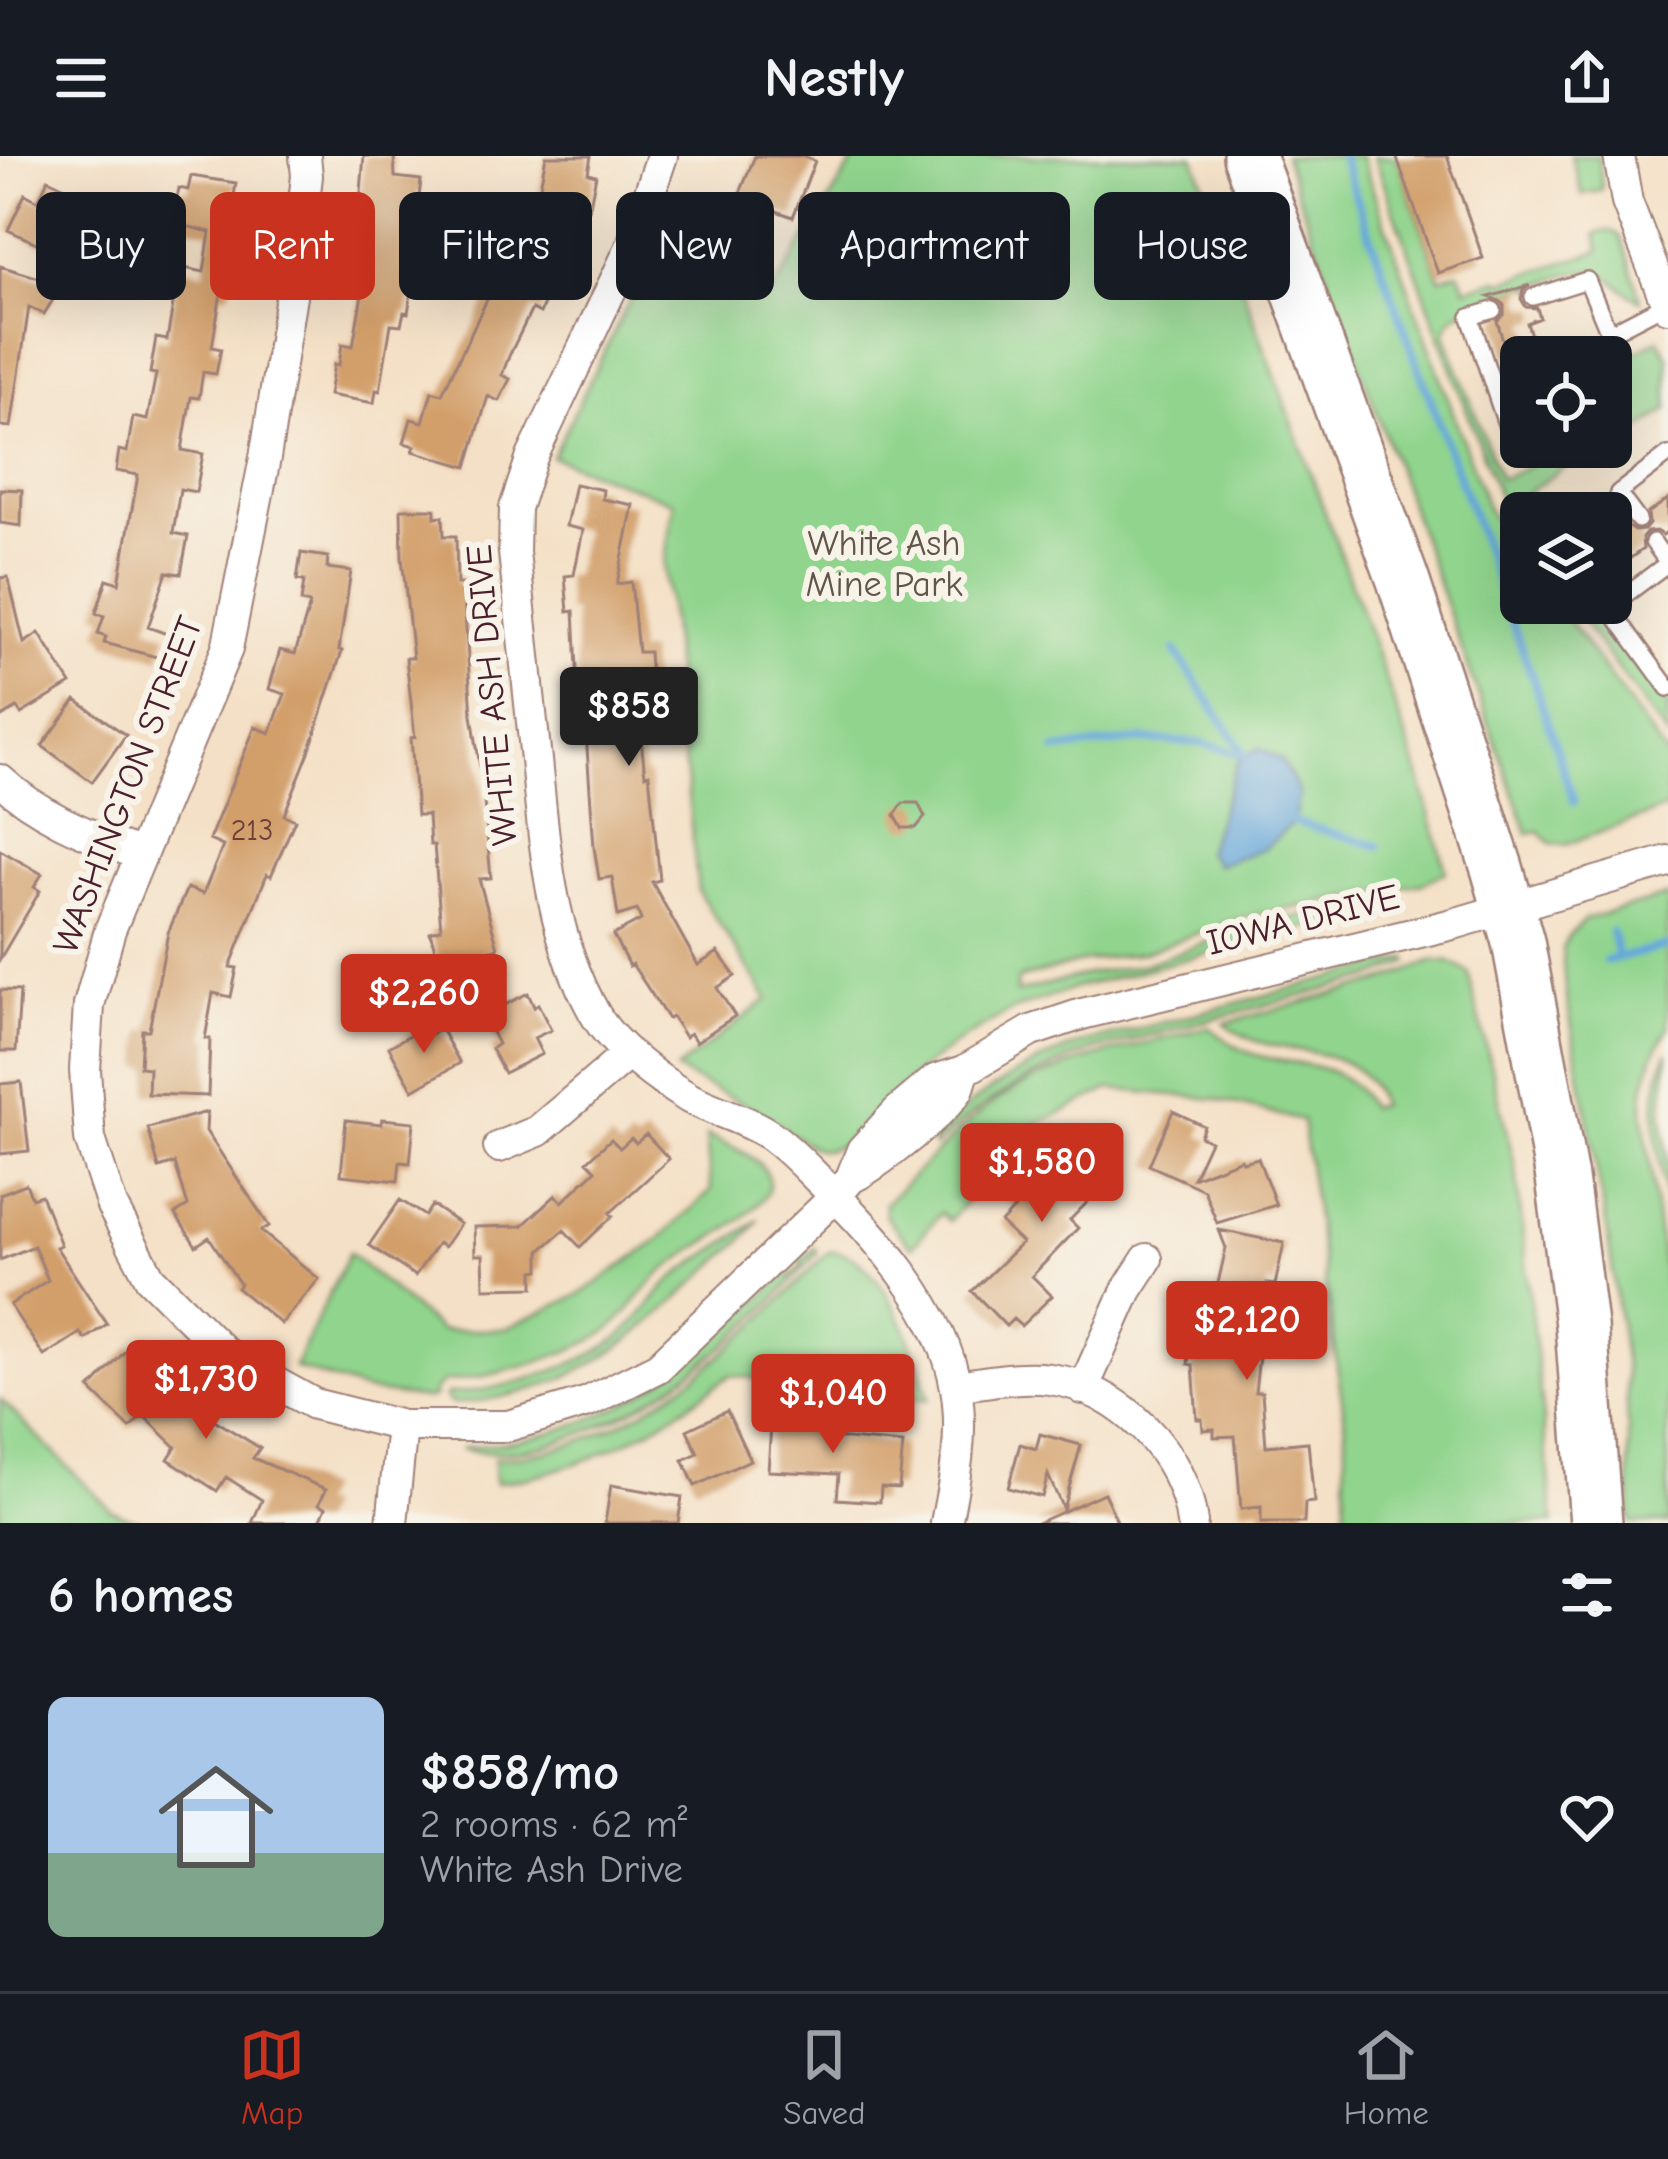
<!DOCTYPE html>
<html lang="en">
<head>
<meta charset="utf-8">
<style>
  body { margin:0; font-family:"Comic Neue",sans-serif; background:#242831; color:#f1f3f6; height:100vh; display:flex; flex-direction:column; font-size:45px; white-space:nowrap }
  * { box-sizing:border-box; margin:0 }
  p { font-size:39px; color:#9ea1a6 }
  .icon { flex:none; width:66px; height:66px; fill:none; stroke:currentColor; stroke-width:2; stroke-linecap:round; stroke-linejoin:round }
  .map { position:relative; height:1367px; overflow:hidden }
  .panel { display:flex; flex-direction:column; background:#171b24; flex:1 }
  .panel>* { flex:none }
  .hud { position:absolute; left:36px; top:36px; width:1596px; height:108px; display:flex; gap:24px }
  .controls { position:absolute; left:1500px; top:180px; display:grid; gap:24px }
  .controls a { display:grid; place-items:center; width:132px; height:132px; border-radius:18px; background:#171b24; box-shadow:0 12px 48px #0002; font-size:60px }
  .price { position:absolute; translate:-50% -102px; padding:0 27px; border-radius:12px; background:#c8321e; color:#fff; font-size:39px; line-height:78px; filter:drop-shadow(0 3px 6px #0008) }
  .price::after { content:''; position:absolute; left:50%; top:72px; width:36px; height:27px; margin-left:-18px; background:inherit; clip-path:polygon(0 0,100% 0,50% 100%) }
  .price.current { background:#222; color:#fff }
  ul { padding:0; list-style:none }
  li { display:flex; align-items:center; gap:36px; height:300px; padding:0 48px }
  li span { display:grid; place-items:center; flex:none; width:336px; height:240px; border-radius:18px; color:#555 }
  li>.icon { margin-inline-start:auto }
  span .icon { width:144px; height:144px; fill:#fffc; stroke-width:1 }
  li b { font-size:51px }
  h2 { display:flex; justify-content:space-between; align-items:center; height:144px; padding:0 48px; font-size:51px }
  .chip { padding:0 42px; border-radius:18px; background:#171b24; box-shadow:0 12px 48px #0002; font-size:42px; line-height:108px }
  .chip.current { background:#c8321e; color:#fff }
  header { display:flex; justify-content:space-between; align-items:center; height:156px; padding:0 48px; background:#171b24; font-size:54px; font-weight:800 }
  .dock { display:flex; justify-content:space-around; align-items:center; height:168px; border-top:3px solid #363941; background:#171b24; font-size:33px; color:#9ea1a6 }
  .dock a { display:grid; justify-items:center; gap:6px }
  .dock .current { color:#c8321e }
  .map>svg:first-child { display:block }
  .green { fill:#90d48d; stroke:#6d7a5c; stroke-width:3 }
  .water { fill:#66a7da; stroke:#586382; stroke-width:3 }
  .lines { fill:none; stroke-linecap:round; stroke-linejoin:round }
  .stream { stroke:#66a7da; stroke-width:8 }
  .building { fill:#d29f6a }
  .service-casing { stroke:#9f8078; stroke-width:20 }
  .minor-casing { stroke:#9f8078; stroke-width:34 }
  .trunk-casing { stroke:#9f8078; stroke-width:56 }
  .service { stroke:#fff; stroke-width:15 }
  .minor { stroke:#fff; stroke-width:30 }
  .trunk { stroke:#fff; stroke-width:51 }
  .labels { text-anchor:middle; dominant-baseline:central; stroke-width:12; stroke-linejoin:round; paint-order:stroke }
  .number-label { font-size:30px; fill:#6c3f3b }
  .park-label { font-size:36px; fill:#5f5548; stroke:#f7f3e8 }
  .street-label { font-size:36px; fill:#4a1f2b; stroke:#f7f3e8 }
</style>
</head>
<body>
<header><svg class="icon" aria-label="menu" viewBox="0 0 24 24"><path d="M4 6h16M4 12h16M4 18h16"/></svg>Nestly<svg class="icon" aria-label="share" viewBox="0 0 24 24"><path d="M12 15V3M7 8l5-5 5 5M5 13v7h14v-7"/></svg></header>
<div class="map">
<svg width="1668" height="1367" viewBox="0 0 1668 1367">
  <rect width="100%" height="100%" fill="#f7f3e8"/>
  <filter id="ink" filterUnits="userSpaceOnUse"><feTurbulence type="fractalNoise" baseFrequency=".00833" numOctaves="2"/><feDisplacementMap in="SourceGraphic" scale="24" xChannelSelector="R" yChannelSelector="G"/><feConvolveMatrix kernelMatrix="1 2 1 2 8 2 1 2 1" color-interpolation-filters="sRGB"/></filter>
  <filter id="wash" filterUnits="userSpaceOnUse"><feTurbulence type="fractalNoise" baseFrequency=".004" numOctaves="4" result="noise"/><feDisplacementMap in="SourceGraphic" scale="48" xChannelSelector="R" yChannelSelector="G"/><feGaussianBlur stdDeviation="2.7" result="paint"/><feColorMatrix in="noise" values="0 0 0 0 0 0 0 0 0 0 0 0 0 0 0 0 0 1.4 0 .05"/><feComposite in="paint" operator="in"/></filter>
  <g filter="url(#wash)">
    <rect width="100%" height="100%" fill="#f4e0c6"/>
    <path class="green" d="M 857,0 L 1194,0 L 1381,509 L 1418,616 L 1446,715 L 1423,727 L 1241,762 L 1144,796 L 1081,806 L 1018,823 L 1016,837 L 1088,818 L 1146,808 L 1264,766 L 1388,747 L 1389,750 L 1075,832 L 1011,855 L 964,882 L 925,910 L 844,986 C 836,992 828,996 818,993 C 807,991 774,964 761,957 C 734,941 704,931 676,914 L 768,843 L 698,735 L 664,408 L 674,346 L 552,301 L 656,92 L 772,137 Z
      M 1284,0 L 1361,0 L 1488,354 L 1521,399 L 1521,447 L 1556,447 L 1668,602 L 1668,652 L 1565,689 L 1551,687 L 1539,675 L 1528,677 Z
      M 1374,0 L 1396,0 L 1439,122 L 1459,116 L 1466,133 L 1499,123 L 1501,126 L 1600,95 L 1595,78 C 1606,73 1613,74 1621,81 L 1641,145 C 1628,138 1619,129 1608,121 C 1585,106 1554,124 1531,132 L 1529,129 L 1490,141 L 1490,145 C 1470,152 1449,154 1445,178 L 1500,323 L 1529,310 L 1526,291 L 1594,291 L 1521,341 L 1531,357 L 1521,357 L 1521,381 L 1503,353 Z
      M 1571,0 L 1598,0 L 1602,31 L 1600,35 L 1582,38 Z
      M 1658,183 L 1668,201 L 1668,253 L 1619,289 L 1616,302 L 1608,291 L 1611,291 L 1611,253 L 1629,239 L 1620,227 L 1619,213 L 1633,198 Z
      M 1569,447 L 1594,447 L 1668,548 L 1668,582 Z
      M 1668,740 L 1668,872 L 1653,900 L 1644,933 L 1643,955 L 1668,1152 L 1668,1367 L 1631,1367 L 1626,1219 L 1608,1079 L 1565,831 L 1562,792 L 1570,778 L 1585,763 Z
      M 1408,802 L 1409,806 L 1376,820 L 1094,894 C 1033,916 983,945 934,990 L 932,981 C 976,939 1023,909 1081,888 Z
      M 1434,805 L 1450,806 L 1468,816 L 1516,1014 L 1554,1367 L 1345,1367 L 1346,1272 L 1302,965 L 1216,943 L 1110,933 L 1036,969 L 949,1065 L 941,1057 L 912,1091 L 885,1060 L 885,1047 C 927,1007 976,951 1029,926 C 1086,899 1149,887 1209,871 C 1225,884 1240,895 1260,900 C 1306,912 1343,904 1369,951 L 1380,949 C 1356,874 1273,911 1225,867 L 1383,825 Z
      M 1668,895 L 1662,958 L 1668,1010 L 1668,1059 C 1660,1004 1644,948 1668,895 Z
      M 706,980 C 727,989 767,1001 769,1028 C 771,1049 712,1082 695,1093 C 683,1101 669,1110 658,1120 C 635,1142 623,1169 593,1184 C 546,1206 494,1221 443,1226 L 434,1235 L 434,1241 L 427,1243 L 365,1235 L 294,1211 L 349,1097 L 440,1175 L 505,1173 L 581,1138 L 655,1087 L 711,1035 Z
      M 759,1063 C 747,1083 720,1103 701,1121 C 622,1196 565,1239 452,1248 L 445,1241 L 447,1238 C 498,1236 584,1211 623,1178 C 643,1162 655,1138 674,1122 C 700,1101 732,1085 759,1063 Z
      M 815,1092 L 817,1097 C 742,1183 654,1260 542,1290 C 517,1296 484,1300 460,1292 C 612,1279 680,1220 786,1118 L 790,1121 L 803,1108 L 800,1105 Z
      M 832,1095 C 884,1097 919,1202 929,1244 L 730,1219 C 655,1275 589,1314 495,1327 L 494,1303 C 634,1294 736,1192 827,1097 Z
      M 0,1243 L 111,1354 L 143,1367 L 0,1367 Z"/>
    <path class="water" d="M 1259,592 L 1281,604 L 1299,637 L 1294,666 L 1265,692 L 1217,709 L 1206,696 L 1238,605 Z"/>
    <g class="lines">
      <path class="stream" d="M 1341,0 L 1534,526 L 1574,646
        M 1175,495 L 1252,608
        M 1056,594 L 1141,584 L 1201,587 L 1244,599
        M 1289,659 L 1294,666 L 1378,690
        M 1612,776 L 1618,802
        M 1606,805 L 1668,790"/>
    </g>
    <g id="blocks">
      <path class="building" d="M 364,0 L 394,0 L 395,21 L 421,24 L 410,119 L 414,119 L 408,157 L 404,156 L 401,169 L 391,168 L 380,235 L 376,234 L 374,247 L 329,239 L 334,208 L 339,209 L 342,188 L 353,190 L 362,138 L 349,136 L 357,83 Z
        M 546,0 L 591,0 L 588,17 L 596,19 L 590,49 L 540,157 L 532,153 L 509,200 L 502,219 L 510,223 L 499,245 L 488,240 L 467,311 L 413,295 L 415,290 L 404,287 L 411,263 L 423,266 L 432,235 L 442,238 L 510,95 L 503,91 L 518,58 L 520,59 L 527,47 L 536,51 Z
        M 755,0 L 803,0 L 815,5 L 793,61 L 771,53 L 759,95 L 747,91 L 741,110 L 699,97 L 704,78 L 689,74 L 699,41 L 734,52 Z
        M 1396,0 L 1447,0 L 1483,102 L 1438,117 Z
        M 191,20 L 236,27 L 232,53 L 245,56 L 233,107 L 235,108 L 229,138 L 221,137 L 212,191 L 221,193 L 216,218 L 203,216 L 199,242 L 191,241 L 182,294 L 203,298 L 196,336 L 180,333 L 173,377 L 188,380 L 181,418 L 167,416 L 148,471 L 167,478 L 160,502 L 104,487 L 106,481 L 98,478 L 104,460 L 96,457 L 107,423 L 119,427 L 138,319 L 116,315 L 119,294 L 127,296 L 133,261 L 147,264 L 156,218 L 150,217 L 156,182 L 167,184 L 175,137 L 159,134 L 164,108 L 204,116 L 210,76 L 177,68 L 181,53 L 175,52 L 179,32 L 188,34 Z
        M 48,23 L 97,46 L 75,93 L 70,90 L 65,100 L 8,74 L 25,38 L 38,45 Z
        M 0,110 L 52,126 L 48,133 L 54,142 L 44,158 L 29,151 L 11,271 L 0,270 Z
        M 1530,129 L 1523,134 L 1521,143 L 1526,151 L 1537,152 L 1540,162 L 1527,167 L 1538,201 L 1508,201 L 1497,165 L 1504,158 L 1504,149 L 1500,145 L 1489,141 Z
        M 575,328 L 603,334 L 602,343 L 633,349 L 617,428 L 631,426 L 638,496 L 649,496 L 652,544 L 657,543 L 660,572 L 640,574 L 645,619 L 649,618 L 660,724 L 652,726 L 698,809 L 718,796 L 735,820 L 717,832 L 735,860 L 696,886 L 690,877 L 685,881 L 672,861 L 668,863 L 632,808 L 629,810 L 613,779 L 641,764 L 637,754 L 618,760 L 612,721 L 599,723 L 594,691 L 586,578 L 582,578 L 579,551 L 574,455 L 568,456 L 565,420 L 574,419 L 583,374 L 566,370 Z
        M 0,333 L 22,334 L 21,370 L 0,367 Z
        M 1668,343 L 1668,375 L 1663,379 L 1657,375 L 1647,376 L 1642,382 L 1643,393 L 1611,416 L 1611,383 L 1628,371 L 1634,375 L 1644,374 L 1649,368 L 1648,357 Z
        M 401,353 L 435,353 L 435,361 L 443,360 L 444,380 L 456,380 L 457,428 L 463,428 L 472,559 L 482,624 L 491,722 L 479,723 L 498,792 L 482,797 L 488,819 L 461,826 L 460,822 L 445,826 L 430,776 L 441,773 L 434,689 L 430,689 L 428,659 L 417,659 L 411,582 L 415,581 L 406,502 L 413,502 L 402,402 Z
        M 301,397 L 328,401 L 327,412 L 351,415 L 339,494 L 342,495 L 309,596 L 284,659 L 295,664 L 271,720 L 267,718 L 230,811 L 237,812 L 231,841 L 213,837 L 205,883 L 210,883 L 208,940 L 148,938 L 149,912 L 140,911 L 142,874 L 149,874 L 168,777 L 187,732 L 203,738 L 223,690 L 209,684 L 255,571 L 270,577 L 285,538 L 269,533 L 280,494 L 295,498 L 310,448 L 301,446 L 304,425 L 297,424 Z
        M 8,421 L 24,487 L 39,477 L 71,528 L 21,558 L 17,552 L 0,562 L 0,422 Z
        M 76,544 L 126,579 L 92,626 L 42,590 Z
        M 903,647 L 918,647 L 925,661 L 916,672 L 902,672 L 895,659 Z
        M 0,694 L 42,718 L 34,731 L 40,735 L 0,803 Z
        M 0,834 L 20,835 L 16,895 L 0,895 Z
        M 528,837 L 534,851 L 538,848 L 551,874 L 534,882 L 542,898 L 504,917 L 491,893 L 498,888 L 484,860 Z
        M 427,869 L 432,878 L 441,873 L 460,907 L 413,934 L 389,891 Z
        M 21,926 L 29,995 L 0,998 L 0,928 Z
        M 1173,955 L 1204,970 L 1200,980 L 1210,985 L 1193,1022 L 1241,1003 L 1243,1006 L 1258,1002 L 1276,1049 L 1217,1067 L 1204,1034 L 1149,1009 Z
        M 207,956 L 206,975 L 269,1070 L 261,1075 L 319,1123 L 281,1168 L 237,1132 L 240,1128 L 209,1081 L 196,1090 L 175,1058 L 188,1050 L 175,1007 L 159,1012 L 148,972 Z
        M 382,963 L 414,966 L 410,1007 L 400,1006 L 398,1025 L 341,1019 L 346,964 L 381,968 Z
        M 1078,970 L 1108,1001 L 1097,1012 L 1109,1024 L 1070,1064 L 1078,1072 L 1032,1120 L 1052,1140 L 1021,1170 L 1013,1163 L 1006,1170 L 972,1135 L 1022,1087 L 1001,1067 L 1015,1052 L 1006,1044 Z
        M 646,978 L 669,1003 L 610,1057 L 613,1060 L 580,1091 L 564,1074 L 540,1095 L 540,1114 L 534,1115 L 534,1131 L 484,1132 L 483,1099 L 475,1099 L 474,1071 L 522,1070 L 556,1039 L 562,1046 L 596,1014 L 587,1005 L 611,983 L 620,992 L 631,982 L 636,987 Z
        M 26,1028 L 32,1042 L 41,1039 L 61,1089 L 56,1091 L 107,1168 L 85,1183 L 80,1177 L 44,1200 L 10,1149 L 48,1124 L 34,1090 L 0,1104 L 0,1038 Z
        M 400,1044 L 425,1060 L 432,1049 L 460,1068 L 444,1091 L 438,1087 L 415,1120 L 369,1089 Z
        M 1219,1074 L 1284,1087 L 1275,1129 L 1267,1128 L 1255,1236 L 1262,1236 L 1266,1290 L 1308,1286 L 1314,1346 L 1305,1347 L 1304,1367 L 1261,1367 L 1261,1351 L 1241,1353 L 1235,1280 L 1214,1281 L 1214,1273 L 1203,1274 L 1202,1263 L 1197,1263 L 1193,1209 L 1188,1208 L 1192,1170 L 1206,1171 L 1209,1149 L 1213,1149 L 1226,1092 Z
        M 130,1190 L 181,1237 L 177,1241 L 260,1292 L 253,1302 L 326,1333 L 319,1348 L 326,1351 L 319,1367 L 252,1367 L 262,1344 L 226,1321 L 217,1335 L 168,1303 L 176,1291 L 143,1259 L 130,1272 L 90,1233 Z
        M 800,1249 L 806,1256 L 825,1257 L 824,1281 L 903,1288 L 899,1332 L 881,1331 L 880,1346 L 837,1343 L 839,1318 L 768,1315 L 771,1268 L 789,1250 Z
        M 727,1255 L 750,1304 L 695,1330 L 683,1304 L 698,1297 L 687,1274 Z
        M 1040,1278 L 1081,1289 L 1063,1353 L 1048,1319 L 1042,1341 L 1008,1332 L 1020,1288 L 1036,1293 Z
        M 611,1329 L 682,1341 L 678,1367 L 605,1367 Z
        M 1104,1337 L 1118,1367 L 1037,1367 Z"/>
    </g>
  </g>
  <g filter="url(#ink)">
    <use href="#blocks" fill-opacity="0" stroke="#9f8078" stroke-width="3"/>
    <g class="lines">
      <defs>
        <path id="service" d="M 1533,141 L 1587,124 L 1609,177
          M 1493,154 L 1470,161 L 1507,271 L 1521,263
          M 1603,201 L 1609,177 L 1667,147
          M 1638,364 L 1618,337 L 1668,299
          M 1653,386 L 1668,407
          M 1668,407 L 1609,451 L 1668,532"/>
        <path id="minor" d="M 305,0 L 307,20 L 298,96 L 265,302 L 227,493 L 110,774 L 89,849 L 85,914 L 90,983 L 112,1050 L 150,1122 L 229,1201 L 314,1248 L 402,1270 L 508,1270 L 588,1246 L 658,1211 L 836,1040 L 851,1022 L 862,994 L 898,955 L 935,924 L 964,915 L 1031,875 L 1082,858 L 1453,768 L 1668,705
          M 662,0 L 632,89 L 532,301 L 515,352 L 514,396 C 521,465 528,534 536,604 C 545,693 550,778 595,858 C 613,890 657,923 689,942 C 715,956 747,963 771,980 C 788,992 803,1008 818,1023 C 874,1077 943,1153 956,1232 C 964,1277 955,1323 946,1367
          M 1619,0 L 1627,46 L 1668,151
          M 0,624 C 40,661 90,679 140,699
          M 499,991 L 538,975 L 628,898
          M 851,1022 C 874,1012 946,955 958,934 C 961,928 962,921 964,915
          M 956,1230 C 987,1226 1018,1219 1050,1223 C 1120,1232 1184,1297 1192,1367
          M 1083,1233 L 1127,1134 L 1147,1103
          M 392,1367 L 402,1270"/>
        <path id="trunk" d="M 1249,0 L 1403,424 L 1497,712 L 1518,786 L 1562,1022 L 1581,1169 L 1596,1367"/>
      </defs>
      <use href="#service" class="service-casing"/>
      <use href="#minor" class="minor-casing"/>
      <use href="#trunk" class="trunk-casing"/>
      <use href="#service" class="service"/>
      <use href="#minor" class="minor"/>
      <use href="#trunk" class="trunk"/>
    </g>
  </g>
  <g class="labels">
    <g class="number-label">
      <text x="252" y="674">213</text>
    </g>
    <g class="park-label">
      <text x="884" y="387">White Ash<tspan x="884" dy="41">Mine Park</tspan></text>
    </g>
    <g class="street-label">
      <text transform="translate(492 539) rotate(-95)">WHITE ASH DRIVE</text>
      <text transform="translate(128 629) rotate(-69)">WASHINGTON STREET</text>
      <text transform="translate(1303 764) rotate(-14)">IOWA DRIVE</text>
    </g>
  </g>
</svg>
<div class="controls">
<a><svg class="icon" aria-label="locate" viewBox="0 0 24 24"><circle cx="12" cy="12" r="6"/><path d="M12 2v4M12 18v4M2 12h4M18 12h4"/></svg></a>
<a><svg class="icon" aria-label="layers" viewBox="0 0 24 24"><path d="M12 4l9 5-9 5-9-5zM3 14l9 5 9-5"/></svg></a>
</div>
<b class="price current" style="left:629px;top:613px">$858</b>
<b class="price" style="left:424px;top:900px">$2,260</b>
<b class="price" style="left:1042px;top:1069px">$1,580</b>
<b class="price" style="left:1247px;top:1227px">$2,120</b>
<b class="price" style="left:206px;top:1286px">$1,730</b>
<b class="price" style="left:833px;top:1300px">$1,040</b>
<div class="hud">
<a class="chip">Buy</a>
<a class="chip current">Rent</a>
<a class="chip">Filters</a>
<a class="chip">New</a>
<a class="chip">Apartment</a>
<a class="chip">House</a>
</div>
</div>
<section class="panel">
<h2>6 homes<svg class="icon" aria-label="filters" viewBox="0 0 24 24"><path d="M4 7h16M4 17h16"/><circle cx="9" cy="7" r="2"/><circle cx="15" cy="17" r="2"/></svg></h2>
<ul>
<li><span style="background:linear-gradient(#a9c7e8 65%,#7fa58c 0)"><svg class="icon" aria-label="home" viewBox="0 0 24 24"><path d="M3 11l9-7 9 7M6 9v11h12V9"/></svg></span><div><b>$858/mo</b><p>2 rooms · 62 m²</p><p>White Ash Drive</p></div><svg class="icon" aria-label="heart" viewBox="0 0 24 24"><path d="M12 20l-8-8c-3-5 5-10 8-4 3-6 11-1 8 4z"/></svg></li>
</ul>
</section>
<nav class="dock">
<a class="current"><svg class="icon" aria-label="map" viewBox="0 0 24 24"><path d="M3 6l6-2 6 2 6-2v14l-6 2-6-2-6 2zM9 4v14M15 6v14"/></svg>Map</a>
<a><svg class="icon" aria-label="saved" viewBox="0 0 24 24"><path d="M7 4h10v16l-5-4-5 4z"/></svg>Saved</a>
<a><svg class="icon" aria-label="home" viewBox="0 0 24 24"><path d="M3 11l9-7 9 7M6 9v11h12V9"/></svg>Home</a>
</nav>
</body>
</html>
